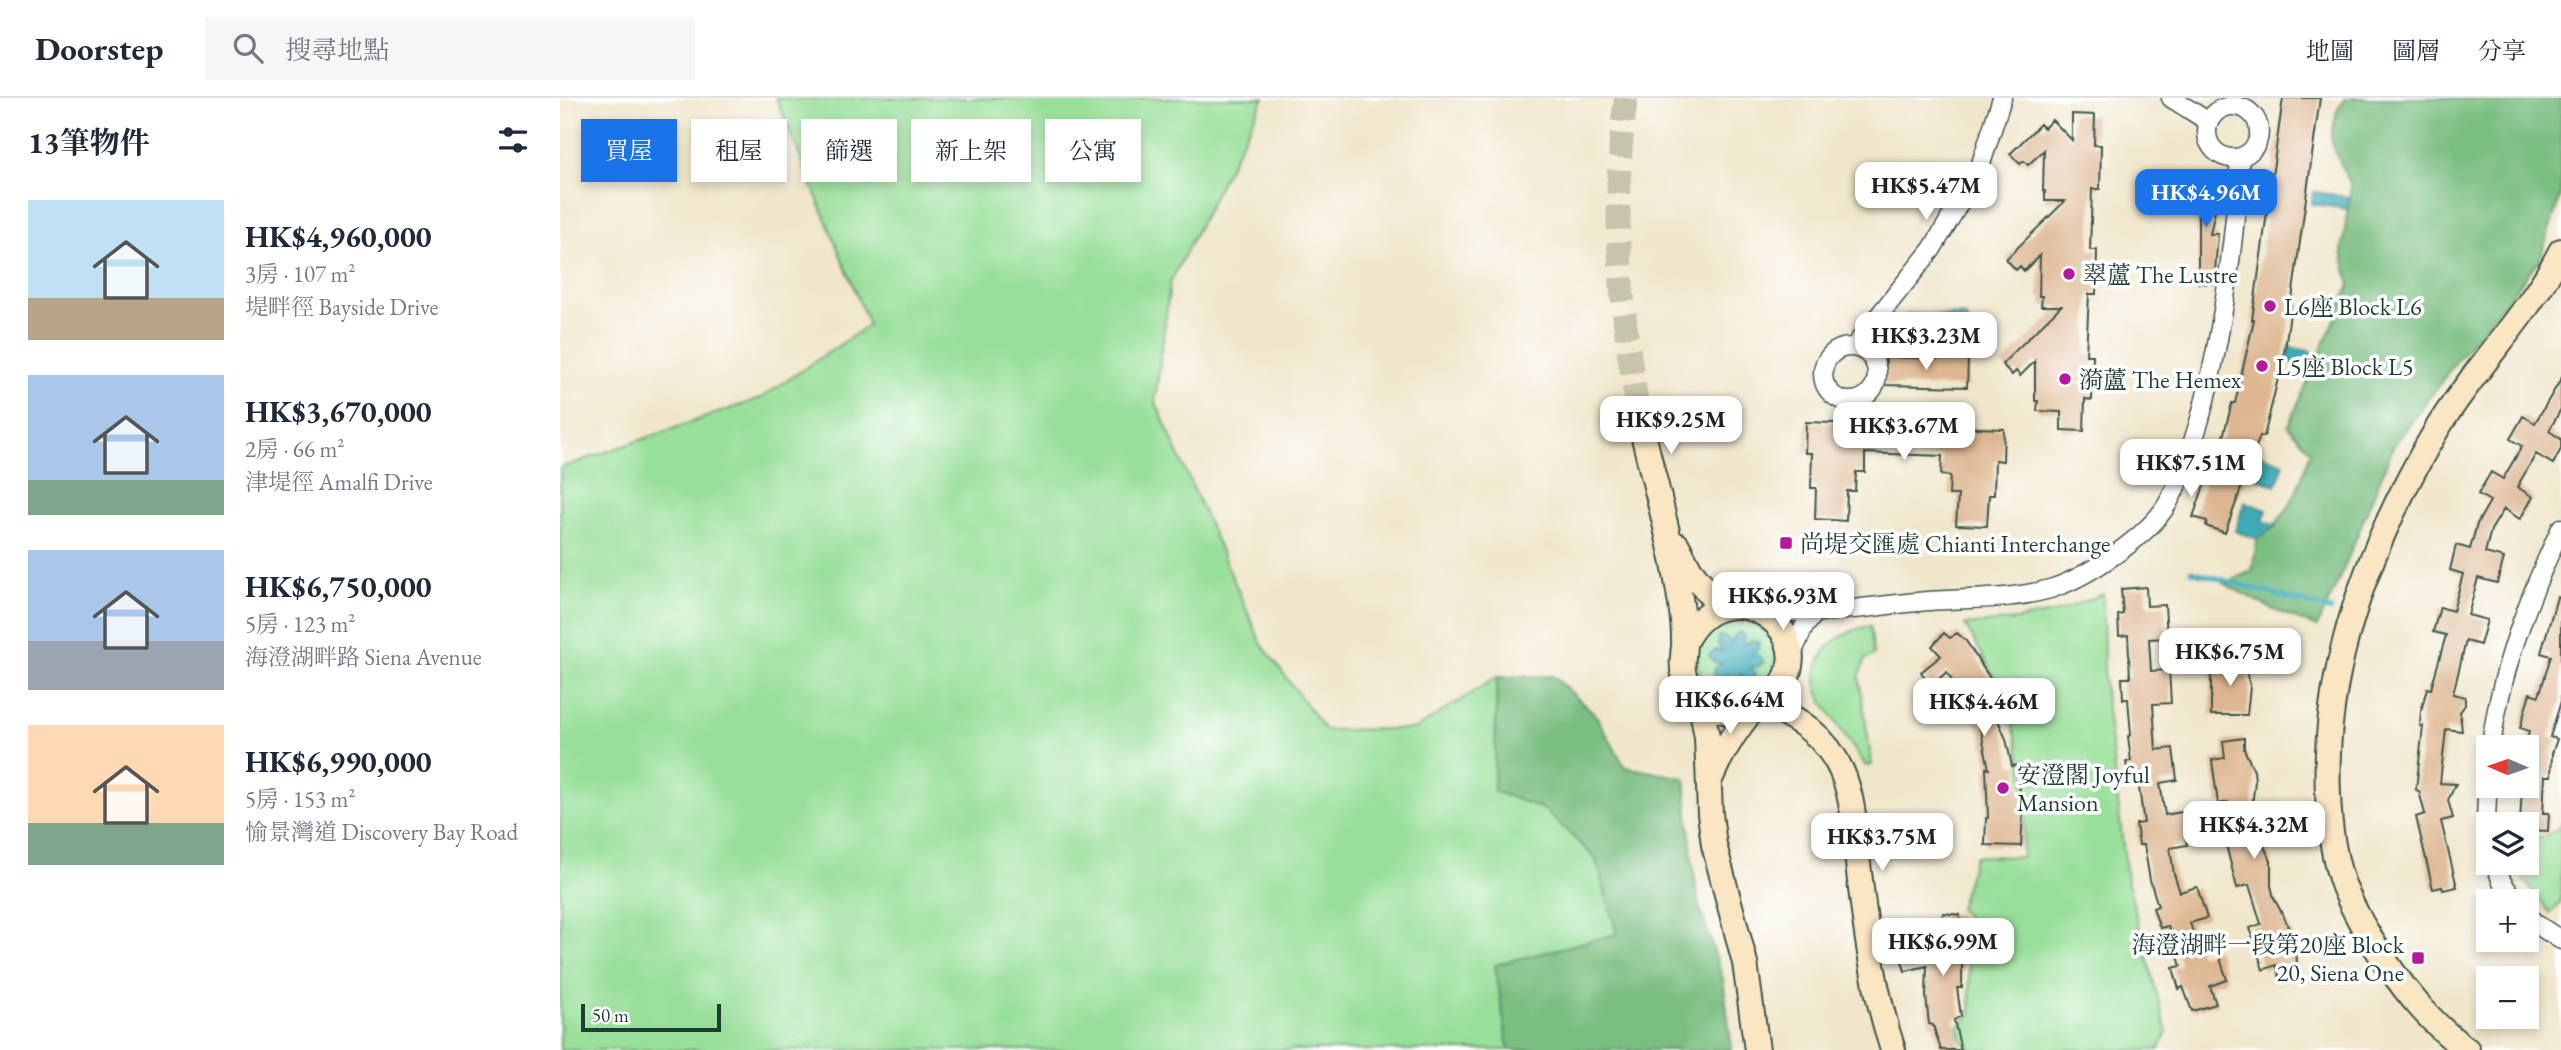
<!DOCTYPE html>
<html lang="zh-TW">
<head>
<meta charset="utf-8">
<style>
  body { margin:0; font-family:"EB Garamond","Noto Serif TC",serif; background:#f6f6f7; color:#1f2937; height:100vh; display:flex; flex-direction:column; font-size:26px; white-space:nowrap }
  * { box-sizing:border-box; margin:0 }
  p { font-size:23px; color:#747a83 }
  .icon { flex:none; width:38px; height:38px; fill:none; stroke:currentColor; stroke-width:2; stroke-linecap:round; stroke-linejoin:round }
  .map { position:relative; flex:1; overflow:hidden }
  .details { display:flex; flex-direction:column; background:#fff; width:560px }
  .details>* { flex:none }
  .top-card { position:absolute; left:21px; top:21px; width:665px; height:63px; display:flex; gap:14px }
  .needle { width:46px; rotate:272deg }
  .buttons { position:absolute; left:1916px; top:637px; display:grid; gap:14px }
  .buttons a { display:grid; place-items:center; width:63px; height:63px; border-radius:0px; background:#fff; box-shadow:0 4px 10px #0003; font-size:35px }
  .scale { position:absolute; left:21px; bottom:18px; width:140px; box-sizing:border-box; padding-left:7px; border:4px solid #1f3d34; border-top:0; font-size:19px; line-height:24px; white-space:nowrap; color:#1f3d34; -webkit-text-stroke:5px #fff; paint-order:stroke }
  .price { position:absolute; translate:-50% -60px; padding:0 16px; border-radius:14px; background:#fff; color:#222; font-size:23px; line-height:46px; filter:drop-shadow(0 2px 4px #0008) }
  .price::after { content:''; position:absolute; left:50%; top:42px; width:21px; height:16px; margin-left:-10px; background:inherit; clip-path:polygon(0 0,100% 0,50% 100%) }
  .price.current { background:#1a73e8; color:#fff }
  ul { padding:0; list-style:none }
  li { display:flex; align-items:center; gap:21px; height:175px; padding:0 28px }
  li span { display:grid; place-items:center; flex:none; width:196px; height:140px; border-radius:0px; color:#555 }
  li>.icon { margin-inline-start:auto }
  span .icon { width:84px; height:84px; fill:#fffc; stroke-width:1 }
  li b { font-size:30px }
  h2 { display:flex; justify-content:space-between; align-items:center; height:84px; padding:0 28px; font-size:30px }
  .pill { padding:0 24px; border-radius:0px; background:#fff; box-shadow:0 4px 10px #0003; font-size:24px; line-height:63px }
  .pill.current { background:#1a73e8; color:#fff }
  header { display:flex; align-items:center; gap:42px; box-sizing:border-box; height:98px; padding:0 35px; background:#fff; border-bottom:2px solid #e0e1e3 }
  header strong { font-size:33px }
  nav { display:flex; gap:38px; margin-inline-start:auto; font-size:24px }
  .search { width:490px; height:63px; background:#f6f6f7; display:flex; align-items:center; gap:18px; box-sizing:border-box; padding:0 24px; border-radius:0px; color:#747a83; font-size:26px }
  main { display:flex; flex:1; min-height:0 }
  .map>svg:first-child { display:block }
  .green { fill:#98df99; stroke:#5c8e66; stroke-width:2 }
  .forest { fill:#7abe81; stroke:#4c7e5a; stroke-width:2 }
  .water { fill:#3cabb9; stroke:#2e7476; stroke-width:2 }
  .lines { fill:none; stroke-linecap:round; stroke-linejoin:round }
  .stream { stroke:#3cabb9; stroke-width:5 }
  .building { fill:#deb792 }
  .secondary-tunnel { stroke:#c6c4ad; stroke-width:24; stroke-dasharray:24 12; stroke-linecap:butt }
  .street-casing { stroke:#3e564b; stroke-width:21 }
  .secondary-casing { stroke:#3e564b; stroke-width:28 }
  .street { stroke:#fff; stroke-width:18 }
  .secondary { stroke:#fbe6c4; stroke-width:24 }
  .poi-dot { fill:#b5179e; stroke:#fff; stroke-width:2.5 }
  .labels { text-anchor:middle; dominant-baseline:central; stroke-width:7; stroke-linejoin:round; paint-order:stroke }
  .poi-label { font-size:24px; fill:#1f3d34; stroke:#fff; text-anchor:start }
</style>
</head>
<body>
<header>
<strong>Doorstep</strong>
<div class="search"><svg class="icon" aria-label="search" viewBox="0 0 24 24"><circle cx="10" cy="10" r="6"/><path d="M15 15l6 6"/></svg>搜尋地點</div>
<nav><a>地圖</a><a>圖層</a><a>分享</a></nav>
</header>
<main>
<section class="details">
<h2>13筆物件<svg class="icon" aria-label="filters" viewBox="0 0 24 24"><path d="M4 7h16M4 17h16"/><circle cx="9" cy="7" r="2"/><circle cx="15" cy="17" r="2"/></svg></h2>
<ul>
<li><span style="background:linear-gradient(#bfe0f5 70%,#b9a48a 0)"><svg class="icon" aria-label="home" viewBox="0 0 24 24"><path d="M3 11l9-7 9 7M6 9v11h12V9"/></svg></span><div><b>HK$4,960,000</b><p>3房 · 107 m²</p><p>堤畔徑 Bayside Drive</p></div></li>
<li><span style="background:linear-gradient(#a9c7e8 75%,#7fa58c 0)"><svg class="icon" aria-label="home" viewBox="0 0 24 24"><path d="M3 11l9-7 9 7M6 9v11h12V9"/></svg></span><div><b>HK$3,670,000</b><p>2房 · 66 m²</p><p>津堤徑 Amalfi Drive</p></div></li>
<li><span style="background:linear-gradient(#a9c7e8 65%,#9aa5b1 0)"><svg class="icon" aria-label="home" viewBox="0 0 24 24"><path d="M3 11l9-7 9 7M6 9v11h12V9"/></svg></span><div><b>HK$6,750,000</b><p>5房 · 123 m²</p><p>海澄湖畔路 Siena Avenue</p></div></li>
<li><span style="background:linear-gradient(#ffd9b3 70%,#7fa58c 0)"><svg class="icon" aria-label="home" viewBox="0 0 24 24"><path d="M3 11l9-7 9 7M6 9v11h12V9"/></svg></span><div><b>HK$6,990,000</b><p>5房 · 153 m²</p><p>愉景灣道 Discovery Bay Road</p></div></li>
</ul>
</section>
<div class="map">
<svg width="2001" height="952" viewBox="0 0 2001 952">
  <rect width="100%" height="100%" fill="#fff"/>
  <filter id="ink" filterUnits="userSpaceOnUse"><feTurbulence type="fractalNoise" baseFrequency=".0143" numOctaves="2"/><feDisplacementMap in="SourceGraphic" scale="14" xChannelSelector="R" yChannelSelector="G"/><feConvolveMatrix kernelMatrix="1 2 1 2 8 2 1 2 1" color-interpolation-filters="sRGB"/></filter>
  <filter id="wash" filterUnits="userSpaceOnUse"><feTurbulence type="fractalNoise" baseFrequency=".00686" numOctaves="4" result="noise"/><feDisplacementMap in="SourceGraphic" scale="28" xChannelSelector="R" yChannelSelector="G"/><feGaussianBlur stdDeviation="1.57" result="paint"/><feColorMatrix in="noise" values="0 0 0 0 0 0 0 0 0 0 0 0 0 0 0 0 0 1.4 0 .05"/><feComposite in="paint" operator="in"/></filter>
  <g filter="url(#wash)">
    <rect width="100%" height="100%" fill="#f0e6cb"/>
    <path class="green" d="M 216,0 L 704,0 L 610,185 L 595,303 L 701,545 L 765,632 L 855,631 L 937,579 L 934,693 L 984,711 L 1036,761 L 1057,836 L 935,867 L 948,948 L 953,952 L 0,952 L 0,370 L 201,300 L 309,227 Z
      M 1543,496 L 1544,586 L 1567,782 L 1607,935 L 1599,952 L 1413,952 L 1401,942 L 1398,928 L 1411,916 L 1408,850 L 1420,833 L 1399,811 L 1415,758 L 1462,759 C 1473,667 1453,605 1405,527 L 1456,522 L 1497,514 Z
      M1137 561a39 39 0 1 1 78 0a39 39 0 1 1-78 0Z
      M 1310,528 L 1314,557 L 1305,561 L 1299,579 L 1312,667 L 1306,668 C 1297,655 1259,602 1257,590 C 1251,555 1278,534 1310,528 Z
      M 2001,725 L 2001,805 L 1990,815 L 1951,765 L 1967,765 L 1967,747 L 1998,731 Z"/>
    <path class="forest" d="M 1785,0 L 2001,0 L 2001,95 L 1980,161 L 1895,265 L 1833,349 L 1781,477 L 1757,529 L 1712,511 L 1663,485 L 1692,473 L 1697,441 C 1734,415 1736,393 1751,353 L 1728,328 L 1790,187 L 1782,154 L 1791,87 L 1774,51 L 1771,40 L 1777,13 Z
      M 993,578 L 1035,616 L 1065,669 L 1125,680 L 1132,762 L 1139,808 L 1163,881 L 1172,952 L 953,952 L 948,949 L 935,867 L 1057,836 L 1036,761 L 984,711 L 934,693 L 937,579 Z"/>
    <path class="water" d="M 1753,94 L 1790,99 L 1788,111 L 1752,106 Z
      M 1349,216 L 1405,218 L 1416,239 L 1402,255 L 1349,253 L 1338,234 Z
      M 1730,249 L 1757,255 L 1746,268 L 1727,263 Z
      M 1702,357 L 1724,365 L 1716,388 L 1694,379 Z
      M 1685,404 L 1707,412 L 1703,423 L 1716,428 L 1697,441 L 1675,433 Z
      M 1180,533 L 1185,539 L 1184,547 L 1191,542 L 1199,544 L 1198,552 L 1192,557 L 1199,558 L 1204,564 L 1198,569 L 1190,569 L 1195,575 L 1194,583 L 1186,582 L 1181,576 L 1179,584 L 1173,589 L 1168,582 L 1168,575 L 1162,579 L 1154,578 L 1155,570 L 1161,565 L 1154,564 L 1149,557 L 1155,552 L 1163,553 L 1158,547 L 1159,538 L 1167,540 L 1172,545 L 1174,538 Z"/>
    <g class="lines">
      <path class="stream" d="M 1631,473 L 1771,512"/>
    </g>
    <g id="blocks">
      <path class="building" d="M 1723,0 L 1760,0 L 1725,251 L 1704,339 L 1700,338 L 1665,435 L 1646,428 L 1647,423 L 1633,419 L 1660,342 L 1662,343 L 1672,305 L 1675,305 L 1694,222 L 1692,222 Z
        M 1512,16 L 1535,17 L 1534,47 L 1541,47 L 1540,91 L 1532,91 L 1530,152 L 1537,152 L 1536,196 L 1529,196 L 1526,257 L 1533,257 L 1532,302 L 1525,301 L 1524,333 L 1501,332 L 1501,314 L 1477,313 L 1478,303 L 1475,303 L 1475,263 L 1460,278 L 1456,273 L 1452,277 L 1442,266 L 1501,208 L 1481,208 L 1482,198 L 1479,198 L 1480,157 L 1464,173 L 1460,168 L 1456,172 L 1446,161 L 1505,103 L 1485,103 L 1485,93 L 1483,93 L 1484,52 L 1468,67 L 1464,63 L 1460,66 L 1450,56 L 1480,26 L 1484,30 L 1492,22 L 1512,42 Z
        M 1642,80 L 1661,85 L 1650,136 L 1658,136 L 1654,186 L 1638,185 L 1638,112 L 1631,112 L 1634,89 L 1640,91 Z
        M 1326,259 L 1408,262 L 1407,289 L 1325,287 Z
        M 2001,281 L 2001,311 L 1989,333 L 2001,341 L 2001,351 L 1993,366 L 1976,356 L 1957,389 L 1973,399 L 1960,421 L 1944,411 L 1931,432 L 1925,455 L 1944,460 L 1937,485 L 1918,480 L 1908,517 L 1927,522 L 1920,547 L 1906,543 L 1893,596 L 1905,599 L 1905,607 L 1900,614 L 1902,633 L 1886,631 L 1880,685 L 1896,686 L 1888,702 L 1893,720 L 1881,723 L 1897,789 L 1883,792 L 1882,789 L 1873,791 L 1856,719 L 1865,716 L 1859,693 L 1856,692 L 1863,628 L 1860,628 L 1861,613 L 1867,590 L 1871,591 L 1886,537 L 1873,534 L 1880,509 L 1893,513 L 1903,476 L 1890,472 L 1896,447 L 1910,451 L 1917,426 L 1930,403 L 1918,396 L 1931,374 L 1943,381 L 1962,348 L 1950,341 L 1963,318 L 1975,325 Z
        M 1246,324 L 1444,331 L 1443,363 L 1435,362 L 1434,397 L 1429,397 L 1427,428 L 1396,427 L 1398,397 L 1389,397 L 1390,378 L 1381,377 L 1382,358 L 1305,355 L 1305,374 L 1296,374 L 1295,393 L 1287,393 L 1286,423 L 1255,421 L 1256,390 L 1251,390 L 1252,355 L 1245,355 Z
        M 1586,489 L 1587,508 L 1605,507 L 1607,540 L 1589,541 L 1591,573 L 1609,572 L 1611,605 L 1593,606 L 1596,652 L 1613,650 L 1617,682 L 1600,685 L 1605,717 L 1622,714 L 1627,747 L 1610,750 L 1614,776 L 1620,794 L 1637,789 L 1647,820 L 1630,825 L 1640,857 L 1657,851 L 1667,882 L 1650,888 L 1656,906 L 1632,913 L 1623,889 L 1619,891 L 1613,870 L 1621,868 L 1608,828 L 1600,830 L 1593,810 L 1598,808 L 1590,782 L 1584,747 L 1579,747 L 1576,726 L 1584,725 L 1578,683 L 1570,685 L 1566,664 L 1571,663 L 1568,638 L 1571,637 L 1568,601 L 1563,601 L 1562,580 L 1570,580 L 1569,558 L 1568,537 L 1559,538 L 1558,517 L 1563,516 L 1561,491 Z
        M 1997,499 L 2001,500 L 2001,603 L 1990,639 L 1997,641 L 1992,656 L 1991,678 L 1985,678 L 1983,715 L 1989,715 L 1988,733 L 1968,732 L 1968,726 L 1960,726 L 1962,688 L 1967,688 L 1967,641 L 1969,633 L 1960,630 L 1970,595 L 1979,598 L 1991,558 L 1981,555 Z
        M 1384,535 L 1390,540 L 1397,535 L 1406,543 L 1433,585 L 1428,588 L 1438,610 L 1434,613 L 1446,641 L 1452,668 L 1458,667 L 1460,696 L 1464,696 L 1461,748 L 1425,747 L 1426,720 L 1428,720 L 1426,670 L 1429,671 L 1421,633 L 1387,574 L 1371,587 L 1361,574 L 1381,558 L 1372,548 Z
        M 1664,556 L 1684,556 L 1684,566 L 1690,588 L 1687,617 L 1651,617 L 1651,573 L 1664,573 Z
        M 1684,640 L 1684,651 L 1694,673 L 1695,683 L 1692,708 L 1696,732 L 1711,763 L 1711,788 L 1714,800 L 1736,843 L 1737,868 L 1740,877 L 1721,884 L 1716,867 L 1703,872 L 1690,830 L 1701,826 L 1695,806 L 1689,787 L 1677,790 L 1666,747 L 1679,744 L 1668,704 L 1658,706 L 1652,662 L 1665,660 L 1663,643 Z
        M 1383,815 L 1400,817 L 1399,826 L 1406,827 L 1402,853 L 1402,890 L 1397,890 L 1401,918 L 1394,922 L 1401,952 L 1381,952 L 1373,927 L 1369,926 L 1366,898 L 1367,868 L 1345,873 L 1341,860 L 1370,851 L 1375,825 L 1382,826 Z"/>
    </g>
  </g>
  <g filter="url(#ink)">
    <use href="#blocks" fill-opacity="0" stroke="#3e564b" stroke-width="2"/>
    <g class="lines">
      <path class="secondary-tunnel" d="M 1066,0 C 1051,107 1060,216 1080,322"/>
      <defs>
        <path id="street" d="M 1611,0 L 1649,24
          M1647 34a26 26 0 1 1 52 0a26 26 0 1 1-52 0Z
          M 1294,249 L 1372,151 L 1419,72 L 1442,0
          M1263 276a27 27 0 1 1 54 0a27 27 0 1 1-54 0Z
          M 1200,511 C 1256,520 1313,507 1369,503 C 1409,500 1452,502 1490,491 C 1526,480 1589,438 1608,405 C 1623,378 1631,350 1640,321 C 1663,236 1674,147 1680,60
          M 1230,560 L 1244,529 L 1255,515
          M 1931,649 C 1940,573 1969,499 2001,430
          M 1928,675 L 1926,722 L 1928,735
          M 1935,765 L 1942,784 L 1955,803
          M 1967,817 L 1976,826 L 2001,842"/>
        <path id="secondary" d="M 1080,322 C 1092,377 1109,432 1118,488 C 1121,505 1124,523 1124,541 C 1125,553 1120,564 1124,577 C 1141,627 1205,625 1226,580 C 1252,524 1162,471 1125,543
          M 1117,447 L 1130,472 L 1160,509
          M 1140,601 L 1147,639 L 1150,716 L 1154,747 L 1185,865 L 1197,952
          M 1203,607 C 1238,618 1267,640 1282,674 C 1295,704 1295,742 1299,774 C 1306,834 1314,894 1333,952
          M 1151,679 C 1162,653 1175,633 1192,612
          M 1907,952 C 1873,927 1849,898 1825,863 C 1809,840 1795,816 1784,789 C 1773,759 1769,728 1768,696 C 1762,566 1812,441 1877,331 C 1915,269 1968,218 2001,153"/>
      </defs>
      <use href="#street" class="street-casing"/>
      <use href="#secondary" class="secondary-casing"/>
      <use href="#street" class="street"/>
      <use href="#secondary" class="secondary"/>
    </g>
  </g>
  <g class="poi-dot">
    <circle cx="1509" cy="176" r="7"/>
    <circle cx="1710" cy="208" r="7"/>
    <circle cx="1702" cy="268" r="7"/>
    <circle cx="1505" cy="281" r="7"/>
    <rect x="1219" y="438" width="14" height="14" rx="3.5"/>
    <circle cx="1443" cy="690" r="7"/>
    <rect x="1851" y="853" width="14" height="14" rx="3.5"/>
  </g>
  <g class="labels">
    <g class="poi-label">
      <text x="1523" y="176">翠蘆 The Lustre</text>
      <text x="1724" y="208">L6座 Block L6</text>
      <text x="1716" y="268">L5座 Block L5</text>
      <text x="1519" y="281">漪蘆 The Hemex</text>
      <text x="1240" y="445">尚堤交匯處 Chianti Interchange</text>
      <text x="1457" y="676">安澄閣 Joyful<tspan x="1457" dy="28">Mansion</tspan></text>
      <text x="1844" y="846" text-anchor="end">海澄湖畔一段第20座 Block<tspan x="1844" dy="28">20, Siena One</tspan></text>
    </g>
  </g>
</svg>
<div class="buttons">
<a><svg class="needle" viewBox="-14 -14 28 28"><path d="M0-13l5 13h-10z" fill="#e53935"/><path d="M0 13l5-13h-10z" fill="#747a83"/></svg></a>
<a><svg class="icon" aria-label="layers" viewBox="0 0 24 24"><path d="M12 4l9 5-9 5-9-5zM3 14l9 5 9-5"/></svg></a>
<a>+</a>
<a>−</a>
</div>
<div class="scale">50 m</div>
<b class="price" style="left:1366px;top:124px">HK$5.47M</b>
<b class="price current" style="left:1646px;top:131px">HK$4.96M</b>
<b class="price" style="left:1366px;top:274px">HK$3.23M</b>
<b class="price" style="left:1111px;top:358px">HK$9.25M</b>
<b class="price" style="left:1344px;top:364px">HK$3.67M</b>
<b class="price" style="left:1631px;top:401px">HK$7.51M</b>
<b class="price" style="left:1223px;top:534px">HK$6.93M</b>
<b class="price" style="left:1670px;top:590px">HK$6.75M</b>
<b class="price" style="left:1170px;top:638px">HK$6.64M</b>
<b class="price" style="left:1424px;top:640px">HK$4.46M</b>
<b class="price" style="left:1694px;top:763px">HK$4.32M</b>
<b class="price" style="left:1322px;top:775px">HK$3.75M</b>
<b class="price" style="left:1383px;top:880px">HK$6.99M</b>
<div class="top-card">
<a class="pill current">買屋</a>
<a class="pill">租屋</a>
<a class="pill">篩選</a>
<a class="pill">新上架</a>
<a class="pill">公寓</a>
</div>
</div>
</main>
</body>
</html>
